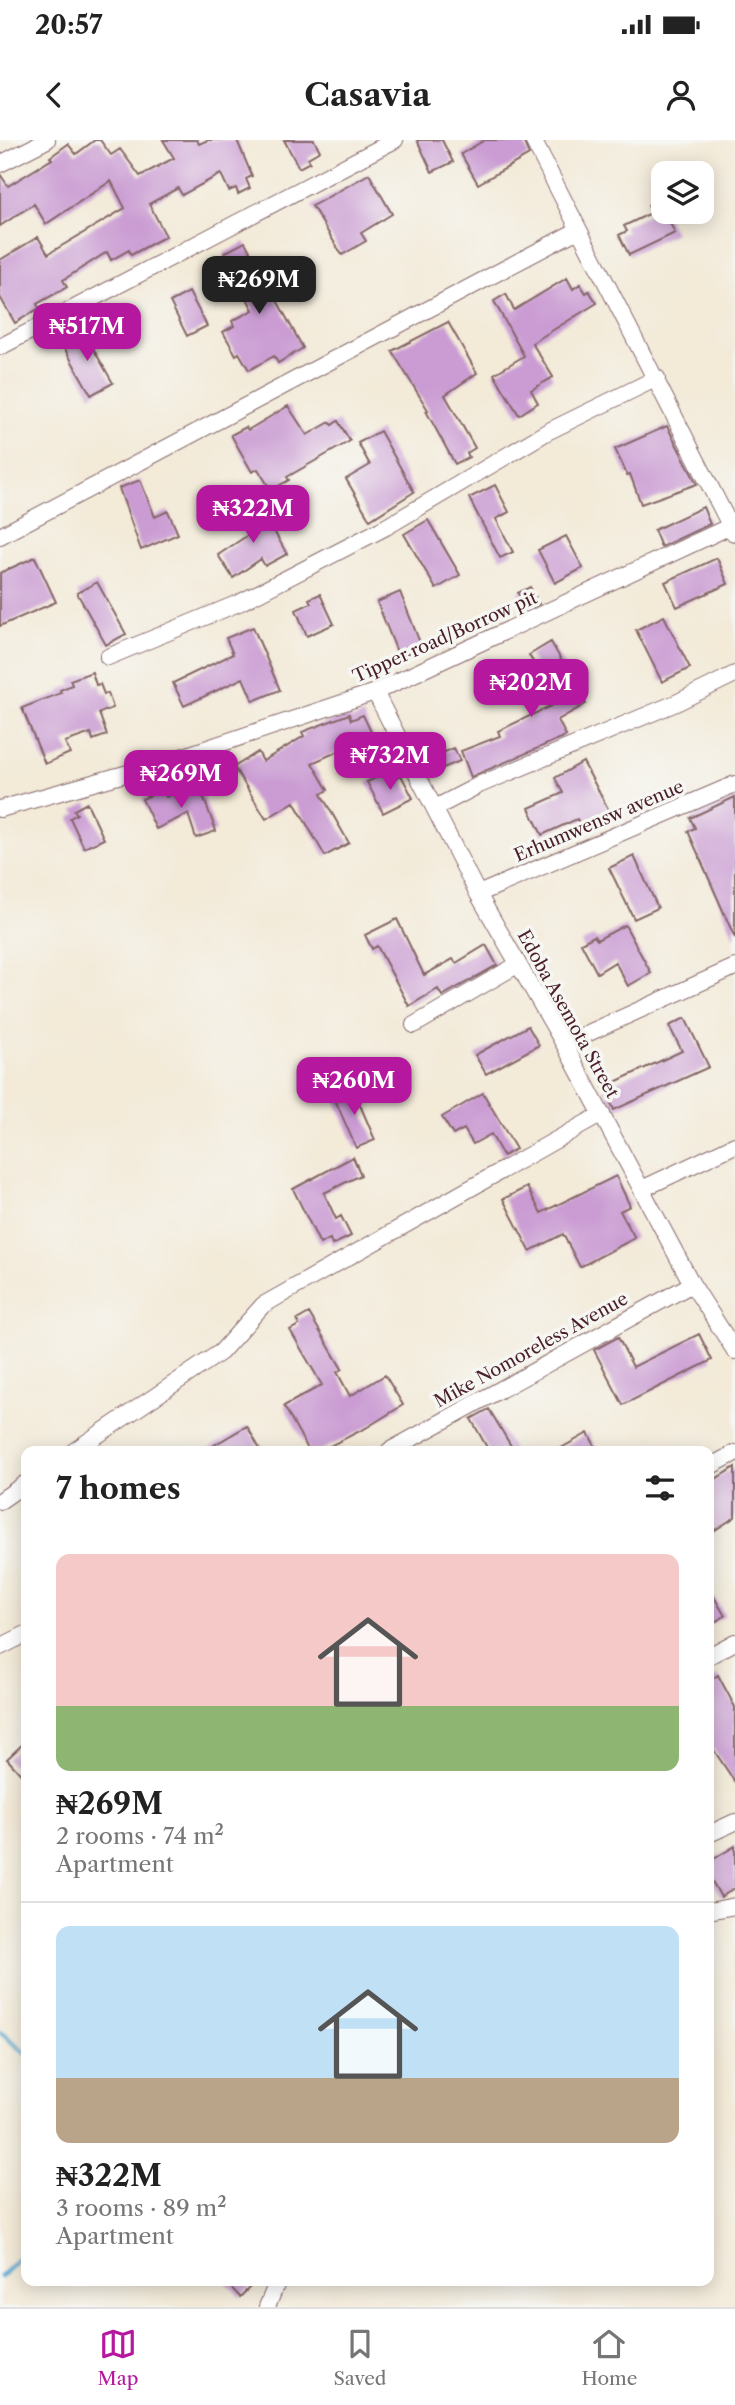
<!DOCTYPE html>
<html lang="en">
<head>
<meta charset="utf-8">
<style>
  body { margin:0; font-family:"Libre Caslon Text",serif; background:#f2f2f2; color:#222; height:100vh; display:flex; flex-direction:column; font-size:26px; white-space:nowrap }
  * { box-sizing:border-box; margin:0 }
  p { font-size:23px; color:#767676 }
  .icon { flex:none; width:38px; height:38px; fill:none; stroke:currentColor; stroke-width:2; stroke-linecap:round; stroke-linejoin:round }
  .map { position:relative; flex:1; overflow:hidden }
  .drawer { position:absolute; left:21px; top:1306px; width:693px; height:840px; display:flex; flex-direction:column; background:#fff; border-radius:14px; box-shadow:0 4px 18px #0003 }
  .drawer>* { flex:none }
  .controls { position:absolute; left:651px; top:21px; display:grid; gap:14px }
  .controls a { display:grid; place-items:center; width:63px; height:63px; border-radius:14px; background:#fff; box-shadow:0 4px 18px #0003; font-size:35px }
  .price { position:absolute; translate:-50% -60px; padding:0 16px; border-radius:14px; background:#b5179e; color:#fff; font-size:23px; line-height:46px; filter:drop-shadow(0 2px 4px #0008) }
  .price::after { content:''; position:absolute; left:50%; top:42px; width:21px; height:16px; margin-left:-10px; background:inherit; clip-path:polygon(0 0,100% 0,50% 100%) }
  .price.selected { background:#222; color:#fff }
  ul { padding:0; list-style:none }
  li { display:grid; align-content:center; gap:14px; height:371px; padding:0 35px }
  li+li { border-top:2px solid #e0e0e0 }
  li span { display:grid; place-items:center; height:217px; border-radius:14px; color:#555 }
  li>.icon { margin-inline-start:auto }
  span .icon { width:126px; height:126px; fill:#fffc; stroke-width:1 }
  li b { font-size:30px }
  h2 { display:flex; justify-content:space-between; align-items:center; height:84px; padding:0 35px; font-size:30px }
  .status { display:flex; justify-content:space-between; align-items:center; height:49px; padding:0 35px; background:#fff; direction:ltr }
  .status svg { height:19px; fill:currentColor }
  header { display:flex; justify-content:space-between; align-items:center; height:91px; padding:0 35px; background:#fff; font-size:32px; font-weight:800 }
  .dock { display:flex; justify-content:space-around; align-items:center; height:98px; border-top:2px solid #e0e0e0; background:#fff; font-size:19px; color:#767676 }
  .dock a { display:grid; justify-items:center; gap:4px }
  .dock .selected { color:#b5179e }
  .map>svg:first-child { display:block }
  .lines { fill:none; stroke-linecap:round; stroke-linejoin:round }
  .stream { stroke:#54a8d0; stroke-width:4.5 }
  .building { fill:#ca9cd3 }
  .street-casing { stroke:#856668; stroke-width:18 }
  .street { stroke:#fff; stroke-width:16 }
  .labels { text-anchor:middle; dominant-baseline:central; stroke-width:7; stroke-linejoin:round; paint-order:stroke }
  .street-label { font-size:18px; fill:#4a1f2b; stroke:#f6f6f2 }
</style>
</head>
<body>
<div class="status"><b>20:57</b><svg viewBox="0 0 49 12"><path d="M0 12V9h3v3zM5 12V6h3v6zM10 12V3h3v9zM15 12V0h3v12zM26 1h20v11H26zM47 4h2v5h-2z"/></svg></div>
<header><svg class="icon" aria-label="back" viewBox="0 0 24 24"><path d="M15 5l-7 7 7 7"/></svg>Casavia<svg class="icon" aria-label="person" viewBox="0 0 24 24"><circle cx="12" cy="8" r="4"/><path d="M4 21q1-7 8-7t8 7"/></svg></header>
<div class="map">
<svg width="735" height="2167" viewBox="0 0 735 2167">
  <rect width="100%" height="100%" fill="#f6f6f2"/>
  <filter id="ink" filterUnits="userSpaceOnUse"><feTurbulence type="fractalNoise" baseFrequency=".0143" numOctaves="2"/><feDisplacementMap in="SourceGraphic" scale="14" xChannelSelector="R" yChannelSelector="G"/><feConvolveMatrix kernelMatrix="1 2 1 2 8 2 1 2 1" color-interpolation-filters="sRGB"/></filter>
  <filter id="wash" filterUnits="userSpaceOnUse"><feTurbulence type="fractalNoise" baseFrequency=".00686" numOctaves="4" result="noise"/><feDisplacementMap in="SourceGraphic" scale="28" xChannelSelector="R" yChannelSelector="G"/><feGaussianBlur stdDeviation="1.57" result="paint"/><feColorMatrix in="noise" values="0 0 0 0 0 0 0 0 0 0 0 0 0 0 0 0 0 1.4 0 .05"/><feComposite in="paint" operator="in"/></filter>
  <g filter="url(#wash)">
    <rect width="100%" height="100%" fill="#f3ead8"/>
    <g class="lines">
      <path class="stream" d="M 0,1892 L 26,1914
        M 0,2137 L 26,2111"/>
    </g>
    <g id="blocks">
      <path class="building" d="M 95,0 L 100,0 L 111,15 L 120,9 L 140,36 L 174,18 L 163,0 L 197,0 L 199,4 L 208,0 L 237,0 L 252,36 L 246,39 L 250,48 L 238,54 L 236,48 L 229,51 L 221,34 L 182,55 L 178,48 L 149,64 L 166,96 L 131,115 L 129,110 L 111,120 L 107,112 L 63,140 L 67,147 L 37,164 L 39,168 L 15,183 L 0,157 L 0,120 L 38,97 L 48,114 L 125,68 L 111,41 L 46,84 L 34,64 L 0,86 L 0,34 L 8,46 L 52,19 L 50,17 L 68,4 L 76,14 Z
        M 284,0 L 314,0 L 320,11 L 308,18 L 310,22 L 299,28 Z
        M 417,0 L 442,0 L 453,22 L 432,32 Z
        M 485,0 L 523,0 L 529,15 L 478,44 L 461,14 Z
        M 369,34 L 392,74 L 361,93 L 366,101 L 342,115 L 312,66 Z
        M 659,60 L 675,93 L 629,115 L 619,95 L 627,91 L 624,86 L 651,73 L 648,65 Z
        M 245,102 L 303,208 L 278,223 L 274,216 L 249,230 L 239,213 L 236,215 L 223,192 L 234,186 L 232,181 L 253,170 L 224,113 Z
        M 567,138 L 573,149 L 580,144 L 586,153 L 589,151 L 597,163 L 532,203 L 553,237 L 531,250 L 538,263 L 519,275 L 494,234 L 524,216 L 494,161 L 506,154 L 514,170 Z
        M 189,152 L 207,186 L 187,196 L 170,162 Z
        M 448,182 L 477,233 L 445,255 L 475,308 L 467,313 L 469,317 L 455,324 L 426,271 L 428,270 L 392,211 Z
        M 83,191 L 113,243 L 91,255 L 62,204 Z
        M 288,266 L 307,295 L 330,282 L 332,285 L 338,281 L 350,301 L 287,337 L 289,340 L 271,350 L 258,329 L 252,332 L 231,295 L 246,287 L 248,290 Z
        M 667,286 L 697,344 L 641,364 L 630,334 L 627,335 L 615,309 Z
        M 380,291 L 414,352 L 370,380 L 346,339 L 370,325 L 358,303 Z
        M 140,340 L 155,377 L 168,371 L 178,394 L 141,410 L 119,348 Z
        M 495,345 L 509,372 L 496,379 L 513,412 L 500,418 L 469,358 Z
        M 703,367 L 710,384 L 661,407 L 654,390 Z
        M 261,368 L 287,414 L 265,426 L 261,419 L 233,438 L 218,415 L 248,395 L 239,380 Z
        M 428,380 L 460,435 L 436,449 L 404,394 Z
        M 566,396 L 583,428 L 555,443 L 538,410 Z
        M 35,417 L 56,462 L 0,486 L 0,433 Z
        M 717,418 L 728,444 L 677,467 L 665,442 Z
        M 97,442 L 126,494 L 106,505 L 77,453 Z
        M 530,447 L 539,464 L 526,470 L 518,453 Z
        M 400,452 L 422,508 L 399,517 L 377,462 Z
        M 320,454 L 334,484 L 307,496 L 296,470 L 311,463 L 309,459 Z
        M 664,476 L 690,528 L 662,542 L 636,490 Z
        M 253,487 L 280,550 L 253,561 L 243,538 L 184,566 L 173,543 L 233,514 L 226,498 Z
        M 551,502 L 586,564 L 558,580 L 566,596 L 471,637 L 461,611 L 500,596 L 498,591 L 557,563 L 529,515 Z
        M 92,532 L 96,545 L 100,544 L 104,554 L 108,553 L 113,568 L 99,573 L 107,595 L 93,600 L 91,593 L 65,602 L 70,613 L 45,624 L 22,568 L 61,553 L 60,550 L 72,545 L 70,540 Z
        M 349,574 L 351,580 L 363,575 L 373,596 L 312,623 L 328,650 L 321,654 L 349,703 L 325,716 L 294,662 L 266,679 L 234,627 L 258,612 L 263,621 L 304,596 L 302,592 Z
        M 454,608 L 460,621 L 434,632 L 428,619 Z
        M 583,622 L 612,676 L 584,692 L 577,679 L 542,695 L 529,668 L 563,653 L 555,638 Z
        M 388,632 L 392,640 L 401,635 L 413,658 L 383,673 L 367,642 Z
        M 199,645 L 216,691 L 196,698 L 188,674 L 156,689 L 142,659 L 163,650 L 166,657 Z
        M 735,657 L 735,798 L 688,691 L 695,688 L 690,678 Z
        M 87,663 L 104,699 L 84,708 L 70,678 L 77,674 L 74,670 Z
        M 634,716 L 658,768 L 634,779 L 609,728 Z
        M 397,779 L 424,835 L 453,819 L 456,823 L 486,805 L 497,825 L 442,856 L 438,849 L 409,866 L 377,806 L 372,809 L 365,795 Z
        M 625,785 L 651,833 L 628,846 L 615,822 L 597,833 L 581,803 L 594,796 L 597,800 Z
        M 685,878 L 709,927 L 614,970 L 604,947 L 682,911 L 669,886 Z
        M 528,886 L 539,905 L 486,934 L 475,915 Z
        M 352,946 L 375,1000 L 356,1008 L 333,955 Z
        M 483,953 L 516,1009 L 503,1016 L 491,994 L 473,1004 L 464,989 L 453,995 L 442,977 Z
        M 353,1017 L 361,1035 L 324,1053 L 336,1079 L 341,1076 L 351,1096 L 332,1105 L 330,1099 L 320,1104 L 293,1049 Z
        M 616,1036 L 630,1066 L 620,1071 L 635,1098 L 580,1127 L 563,1094 L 530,1111 L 503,1059 L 527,1047 L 541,1073 Z
        M 309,1173 L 342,1229 L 337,1232 L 350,1256 L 385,1235 L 403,1265 L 366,1288 L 320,1311 L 309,1311 L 284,1266 L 322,1245 L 290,1190 L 299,1185 L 297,1180 Z
        M 699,1194 L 712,1220 L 623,1265 L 594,1210 L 618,1197 L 633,1227 Z
        M 489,1269 L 514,1311 L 489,1311 L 471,1279 Z
        M 247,1286 L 261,1311 L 204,1311 Z
        M 588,1293 L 598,1311 L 556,1311 Z
        M 735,1327 L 735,1377 L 709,1394 L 709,1343 Z
        M 709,1448 L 725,1476 L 709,1485 Z
        M 718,1535 L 735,1567 L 735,1642 L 709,1603 L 709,1541 Z
        M 26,1601 L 26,1640 L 7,1619 Z
        M 735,1706 L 735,1748 L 721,1757 L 709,1736 L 709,1722 Z
        M 224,2140 L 257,2140 L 240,2157 Z"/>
    </g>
  </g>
  <g filter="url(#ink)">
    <use href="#blocks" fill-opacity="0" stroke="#856668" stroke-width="2"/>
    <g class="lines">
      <defs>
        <path id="street" d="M 533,0 L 734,393
          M 0,24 L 47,0
          M 0,207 L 395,0
          M 0,396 L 578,90
          M 108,517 L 241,462 L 386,387 L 547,292 L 657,238
          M 375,552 L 478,754 L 564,904 L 692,1144 L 735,1211
          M 435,668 L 479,645 L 676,563 L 735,534
          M 0,669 L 157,625 L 375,552 L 735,384
          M 478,754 L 735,644
          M 414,885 L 517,825
          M 564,904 L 735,827
          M 642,1049 L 735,1005
          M 74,1311 L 221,1212 L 263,1165 L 602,974
          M 389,1311 L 692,1144
          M 709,1327 L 735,1313
          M 0,1361 L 26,1343
          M 0,1507 L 26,1494
          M 709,1516 L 735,1502
          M 709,1694 L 735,1682
          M 709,1771 L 735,1766
          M 267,2167 L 278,2140"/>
      </defs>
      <use href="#street" class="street-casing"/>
      <use href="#street" class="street"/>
    </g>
  </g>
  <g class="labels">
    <g class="street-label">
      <text transform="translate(445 497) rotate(-24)">Tipper road/Borrow pit</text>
      <text transform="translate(599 681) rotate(-23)">Erhumwensw avenue</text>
      <text transform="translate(568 874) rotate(61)">Edoba Asemota Street</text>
      <text transform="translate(531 1210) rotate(-29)">Mike Nomoreless Avenue</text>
    </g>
  </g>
</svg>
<div class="controls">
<a><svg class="icon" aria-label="layers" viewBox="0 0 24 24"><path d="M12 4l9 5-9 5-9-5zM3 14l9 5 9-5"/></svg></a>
</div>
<b class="price selected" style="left:259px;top:176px">₦269M</b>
<b class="price" style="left:87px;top:223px">₦517M</b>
<b class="price" style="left:253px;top:405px">₦322M</b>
<b class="price" style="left:531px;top:579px">₦202M</b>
<b class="price" style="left:390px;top:652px">₦732M</b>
<b class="price" style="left:181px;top:670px">₦269M</b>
<b class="price" style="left:354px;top:977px">₦260M</b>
<section class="drawer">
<h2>7 homes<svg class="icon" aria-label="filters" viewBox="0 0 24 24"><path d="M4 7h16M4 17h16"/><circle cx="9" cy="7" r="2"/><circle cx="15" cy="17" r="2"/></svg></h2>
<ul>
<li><span style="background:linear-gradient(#f6c9c9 70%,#8fb573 0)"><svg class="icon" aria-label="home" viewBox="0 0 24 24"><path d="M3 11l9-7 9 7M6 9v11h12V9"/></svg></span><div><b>₦269M</b><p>2 rooms · 74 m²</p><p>Apartment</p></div></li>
<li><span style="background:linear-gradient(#bfe0f5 70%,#b9a48a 0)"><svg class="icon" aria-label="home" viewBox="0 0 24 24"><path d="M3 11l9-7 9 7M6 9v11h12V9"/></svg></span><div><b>₦322M</b><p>3 rooms · 89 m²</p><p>Apartment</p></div></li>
</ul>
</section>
</div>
<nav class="dock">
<a class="selected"><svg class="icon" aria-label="map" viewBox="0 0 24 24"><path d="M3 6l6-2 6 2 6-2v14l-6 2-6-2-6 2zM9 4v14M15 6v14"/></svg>Map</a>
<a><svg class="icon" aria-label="saved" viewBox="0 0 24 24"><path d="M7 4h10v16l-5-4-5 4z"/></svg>Saved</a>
<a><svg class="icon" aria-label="home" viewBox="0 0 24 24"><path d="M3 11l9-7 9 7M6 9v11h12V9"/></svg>Home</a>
</nav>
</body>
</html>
